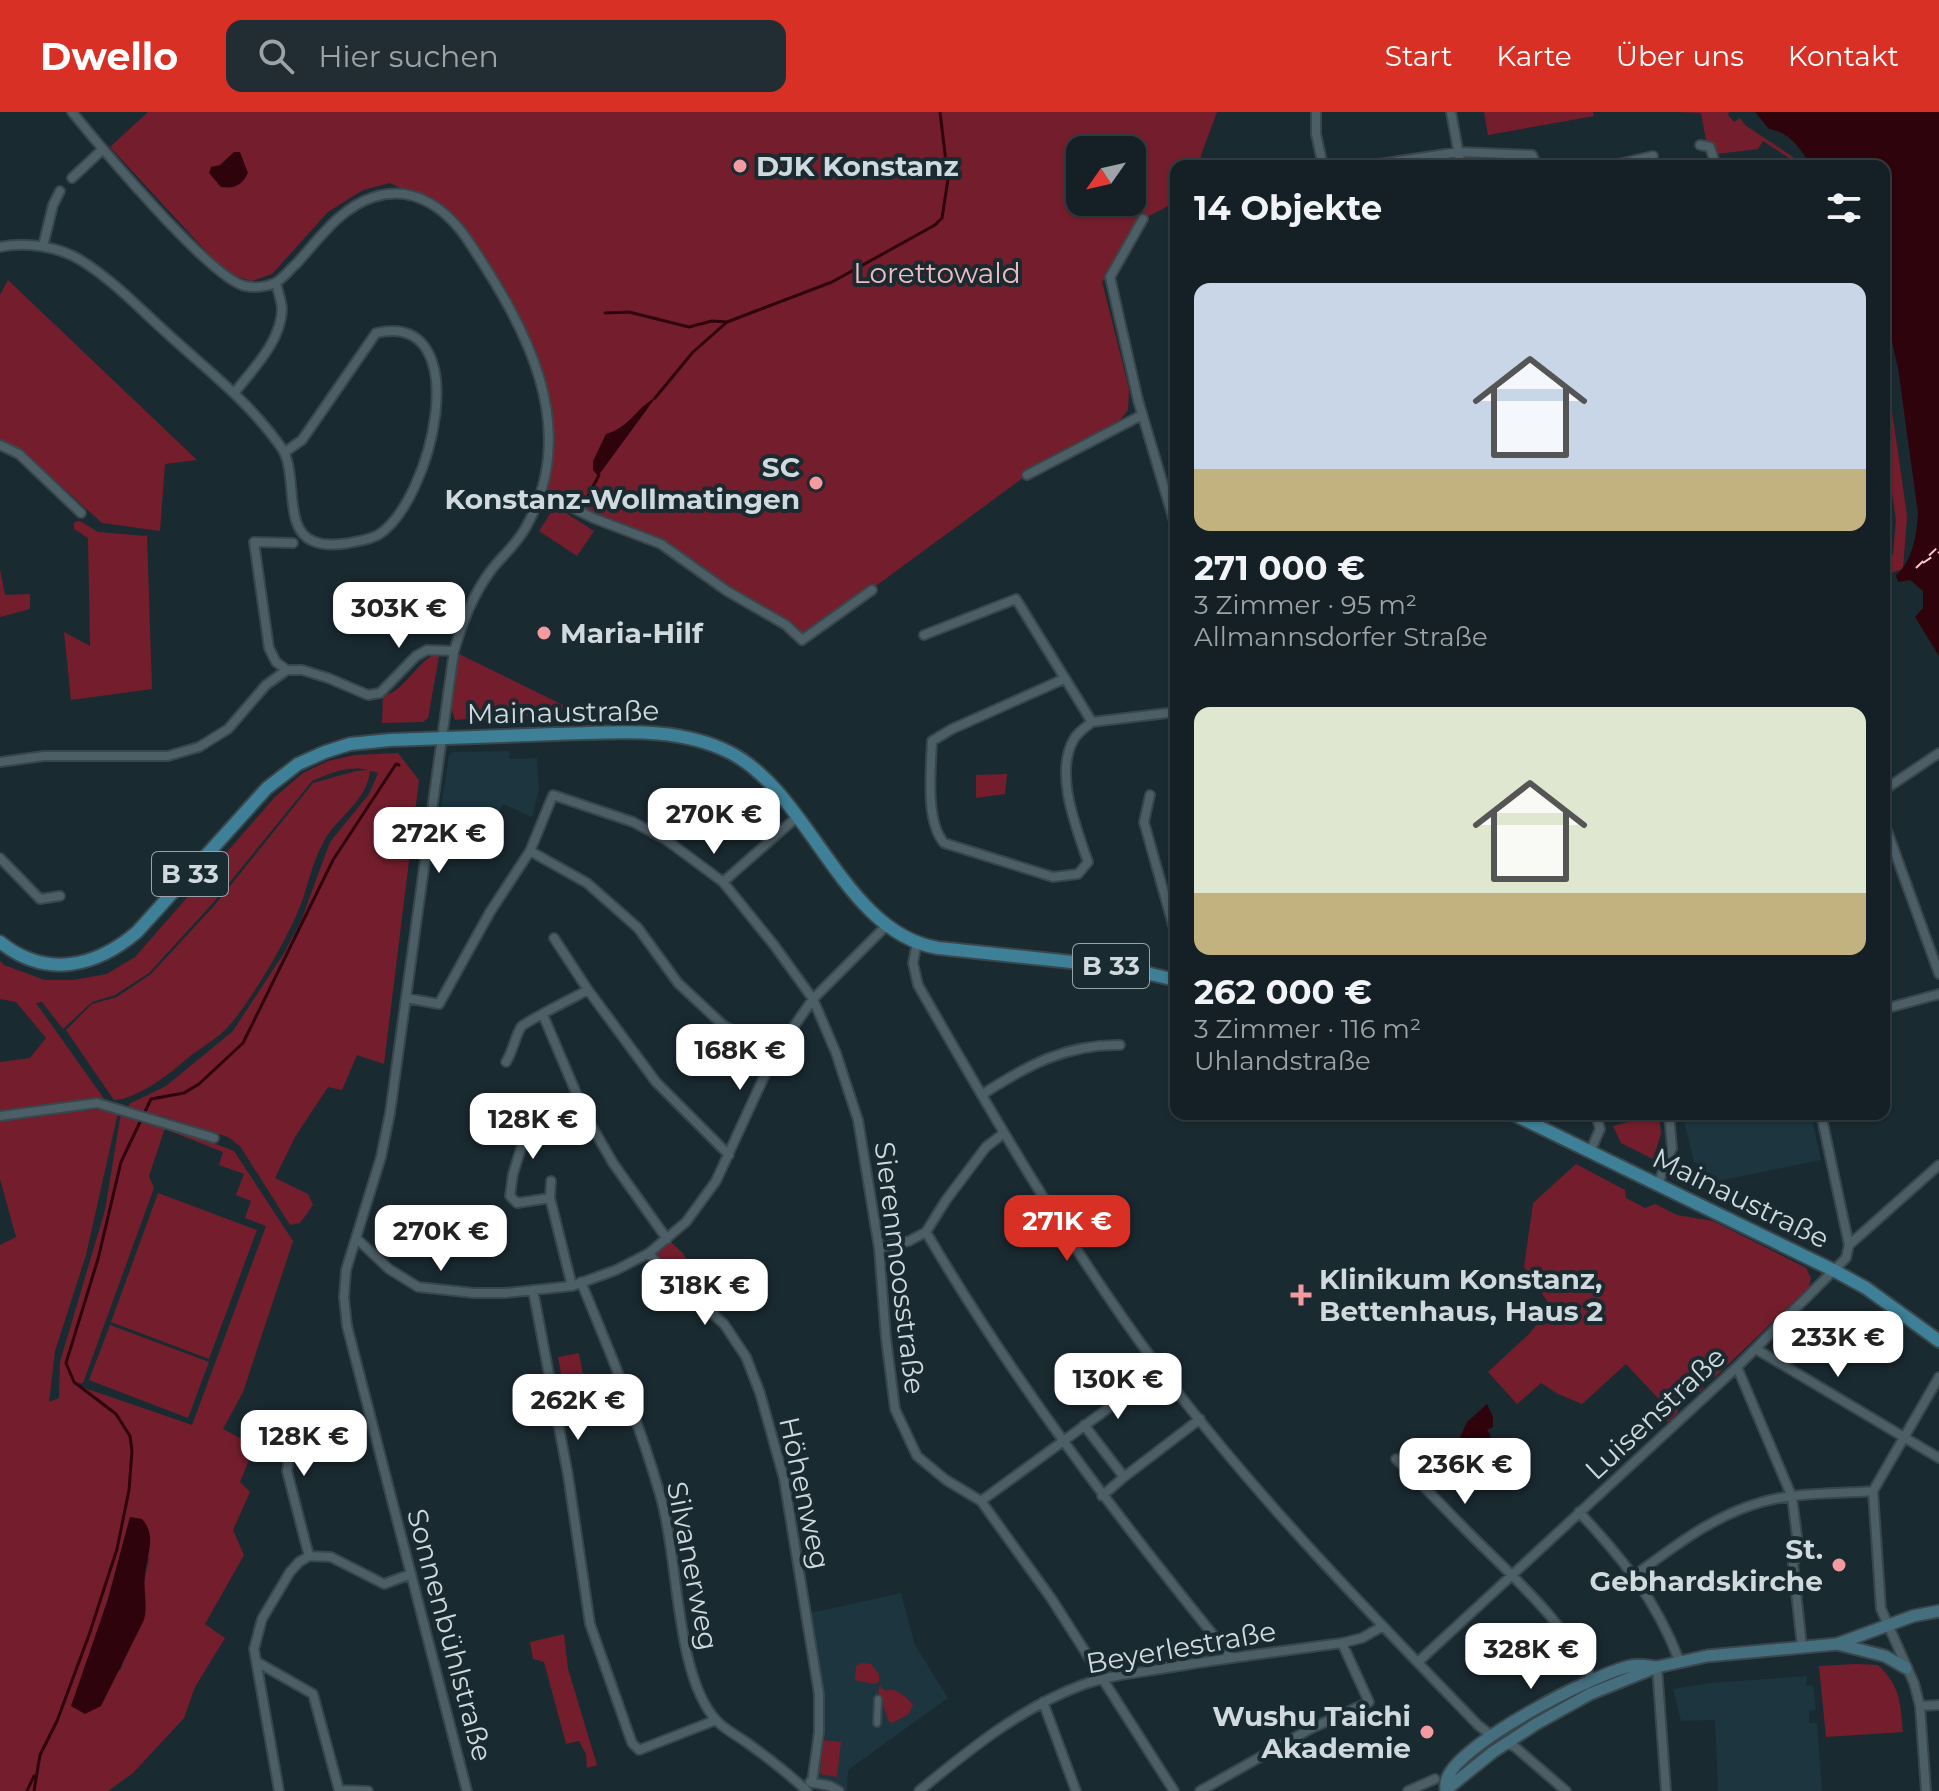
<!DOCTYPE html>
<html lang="de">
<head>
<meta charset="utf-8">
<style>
  body { margin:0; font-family:Montserrat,sans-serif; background:#212d32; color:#f1f3f6; height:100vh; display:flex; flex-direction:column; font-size:30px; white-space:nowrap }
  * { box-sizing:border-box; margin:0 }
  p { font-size:26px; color:#9da3a7 }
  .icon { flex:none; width:44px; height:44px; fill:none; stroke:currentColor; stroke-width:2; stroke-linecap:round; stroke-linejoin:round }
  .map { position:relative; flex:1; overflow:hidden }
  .drawer { position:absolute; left:1170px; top:48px; width:720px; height:960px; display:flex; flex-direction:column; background:#142025; border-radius:16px; box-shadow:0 2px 6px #0004,0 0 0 2px #333e42 }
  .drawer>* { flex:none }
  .needle { width:52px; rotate:236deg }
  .tools { position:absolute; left:1066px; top:24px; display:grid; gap:16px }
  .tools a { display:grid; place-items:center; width:80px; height:80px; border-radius:16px; background:#142025; box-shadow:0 2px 6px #0004,0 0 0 2px #333e42; font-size:40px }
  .price { position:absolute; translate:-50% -68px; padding:0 18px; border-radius:16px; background:#fff; color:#222; font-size:26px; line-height:52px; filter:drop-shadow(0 2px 4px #0008) }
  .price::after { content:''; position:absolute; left:50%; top:48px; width:24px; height:18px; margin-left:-12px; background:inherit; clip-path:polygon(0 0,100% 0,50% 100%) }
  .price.active { background:#d93025; color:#fff }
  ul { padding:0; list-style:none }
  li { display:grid; align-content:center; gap:16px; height:424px; padding:0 24px }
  li span { display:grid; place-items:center; height:248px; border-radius:16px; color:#555 }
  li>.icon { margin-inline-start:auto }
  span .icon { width:144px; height:144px; fill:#fffc; stroke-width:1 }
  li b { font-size:34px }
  h2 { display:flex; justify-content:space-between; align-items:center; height:96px; padding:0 24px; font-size:34px }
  header { display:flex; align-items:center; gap:48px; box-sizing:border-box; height:112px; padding:0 40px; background:#d93025; color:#fff }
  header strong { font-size:38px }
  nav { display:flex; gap:44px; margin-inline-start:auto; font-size:28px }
  .search { width:560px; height:72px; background:#212d32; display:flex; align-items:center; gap:20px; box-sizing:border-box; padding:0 28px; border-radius:16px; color:#9da3a7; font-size:30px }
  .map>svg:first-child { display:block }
  .built { fill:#1c353f }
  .green { fill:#741e2d; fill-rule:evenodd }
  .water { fill:#2f030b }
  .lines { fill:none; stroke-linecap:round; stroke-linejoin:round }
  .stream { stroke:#2f030b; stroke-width:3 }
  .ferry { stroke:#fec9cc; stroke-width:2; stroke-dasharray:10 8; stroke-linecap:butt }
  .pedestrian-casing { stroke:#39464c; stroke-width:10 }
  .minor-casing { stroke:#39464c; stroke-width:12 }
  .secondary-casing { stroke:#39464c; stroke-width:15 }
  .primary-casing { stroke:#39464c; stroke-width:16 }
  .pedestrian { stroke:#4c5e66; stroke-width:6 }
  .minor { stroke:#4c5e66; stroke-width:8 }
  .secondary { stroke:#456f7f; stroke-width:11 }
  .primary { stroke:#3e8097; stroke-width:12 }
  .poi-dot { fill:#f49aa1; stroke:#1a2a31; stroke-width:3 }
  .labels { text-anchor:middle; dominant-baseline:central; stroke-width:8; stroke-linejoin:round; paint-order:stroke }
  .shield { fill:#1a2a31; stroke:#99a4aa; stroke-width:2 }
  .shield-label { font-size:26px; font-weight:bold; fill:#cfd9de }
  .poi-label { font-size:28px; font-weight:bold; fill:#cfd9de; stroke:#1a2a31; text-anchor:start }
  .park-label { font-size:28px; fill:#f0bdbf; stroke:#1a2a31 }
  .street-label { font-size:28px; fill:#cfd9de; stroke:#1a2a31 }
</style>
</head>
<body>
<header>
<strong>Dwello</strong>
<div class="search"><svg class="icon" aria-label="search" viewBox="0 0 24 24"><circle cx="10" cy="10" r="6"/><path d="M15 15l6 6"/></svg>Hier suchen</div>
<nav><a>Start</a><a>Karte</a><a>Über uns</a><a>Kontakt</a></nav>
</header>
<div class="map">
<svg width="1939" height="1679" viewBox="0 0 1939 1679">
  <rect width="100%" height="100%" fill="#1a2a31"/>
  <path class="built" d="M 509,639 L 510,647 L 537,646 L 539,677 L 532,705 L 503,692 L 482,740 L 437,722 L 449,643 L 452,640 Z
    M 1682,1002 L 1811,1002 L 1821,1048 L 1718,1069 L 1694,1050 Z
    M 901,1481 L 915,1533 L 948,1586 L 848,1658 L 847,1679 L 812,1671 L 819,1620 L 806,1502 Z
    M 1807,1564 L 1806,1574 L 1813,1573 L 1816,1598 L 1809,1599 L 1809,1611 L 1817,1611 L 1822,1679 L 1718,1679 L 1715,1608 L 1681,1609 L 1673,1577 L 1710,1571 Z"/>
  <path class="green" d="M 148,0 L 1217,0 L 1201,43 L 1202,54 L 1176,54 L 1176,90 L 1143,107 L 1110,165 L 1102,169 L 1129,277 L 1128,298 L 1120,308 L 1027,363 L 802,528 L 661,432 L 541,380 L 550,315 L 535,248 L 469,130 L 429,90 L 390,71 L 363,78 L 328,100 L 272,162 L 252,169 L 227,162 L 110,35 ZM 1080,38 L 1132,38 L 1132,90 L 1080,90 Z
    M 1484,0 L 1593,0 L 1594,4 L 1488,23 Z
    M 1677,0 L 1729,0 L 1728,3 L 1734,10 L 1740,6 L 1745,13 L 1793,45 L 1799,54 L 1793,54 L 1789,46 L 1763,29 L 1758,37 L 1717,42 L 1706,28 L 1701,1 Z
    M 8,168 L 197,348 L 165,352 L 160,419 L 102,411 L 37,352 L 0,331 L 0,183 Z
    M 1884,255 L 1888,270 L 1907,404 L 1903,457 L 1884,463 L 1884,453 L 1893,442 L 1896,408 L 1884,327 Z
    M 555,394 L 594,419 L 577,444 L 539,419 Z
    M 80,409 L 98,420 L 147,424 L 152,577 L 71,588 L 64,520 L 90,534 L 88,426 L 74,417 L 74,410 Z
    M 0,457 L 5,483 L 30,482 L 30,497 L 0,505 Z
    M 440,539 L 428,606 L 423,610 L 382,611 L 383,584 C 406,579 415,550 440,539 Z
    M 457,541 L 563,593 L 560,608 L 513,602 L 455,608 L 450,591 Z
    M 398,641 L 419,668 L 384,952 L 357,943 L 342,978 L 328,975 L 295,1025 L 275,1066 L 308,1082 L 313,1093 L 300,1111 L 290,1113 L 240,1034 L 228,1025 L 159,1003 L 151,1004 L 129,997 L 129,992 L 166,974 L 233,919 L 284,841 L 301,809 L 330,730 L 369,682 L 378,661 L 370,659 C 367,689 337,705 324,729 C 311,752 307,780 296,804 C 283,834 248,894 226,917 C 213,930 196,938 182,951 C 167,964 134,988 114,988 L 66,918 L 92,892 L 117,885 L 151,862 L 214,794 L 313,671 L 356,659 L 368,658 C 348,653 331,661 312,669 L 212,792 L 149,861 L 115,883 L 92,890 L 63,917 L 42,890 L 36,891 L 105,988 L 86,987 L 0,1000 L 0,950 L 30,946 L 46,926 L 16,890 L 0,887 L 0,849 L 4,853 L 45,868 L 73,868 L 107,862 L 135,845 L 275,685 L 303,661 L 328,649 L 355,643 Z
    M 1007,662 L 1005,682 L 976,686 L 976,663 Z
    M 119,996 L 86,1143 L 55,1239 L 49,1290 L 59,1286 L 60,1250 L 105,1098 L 121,1001 L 165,1016 L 149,1064 L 154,1076 L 83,1271 L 73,1272 L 192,1313 L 266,1114 L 245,1106 L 251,1089 L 236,1083 L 244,1062 L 219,1053 L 223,1040 L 167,1018 L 169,1014 L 234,1039 L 293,1129 L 243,1280 L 223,1317 L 255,1334 L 240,1370 L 250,1380 L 233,1418 L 244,1443 L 205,1512 L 225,1526 L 195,1575 L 184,1606 L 133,1661 L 108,1679 L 0,1679 L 0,1133 L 16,1125 L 0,1067 L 0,1005 ZM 130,1405 L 149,1447 L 130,1533 L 121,1557 L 72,1596 L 108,1487 Z
    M 1659,1002 L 1661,1022 L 1653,1047 L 1621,1031 L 1613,1014 Z
    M 1576,1052 L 1625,1078 L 1626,1086 L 1645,1096 L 1655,1092 L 1677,1103 L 1713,1109 L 1806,1156 L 1811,1166 L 1809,1175 L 1714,1266 L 1710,1262 L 1700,1271 L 1704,1276 L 1700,1280 L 1695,1275 L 1676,1293 L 1678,1300 L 1668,1310 L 1663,1304 L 1669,1298 L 1626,1252 L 1582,1292 L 1558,1282 L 1541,1271 L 1517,1292 L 1488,1260 L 1529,1222 L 1551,1195 L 1524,1155 L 1533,1091 Z
    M 158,1081 L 257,1118 L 209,1247 L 111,1210 Z
    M 667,1127 L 683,1141 L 713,1201 L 650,1141 Z
    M 110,1213 L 209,1250 L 188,1306 L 89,1268 Z
    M 579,1241 L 586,1279 L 565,1283 L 558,1245 Z
    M 564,1522 L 568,1557 L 597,1653 L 587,1656 L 586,1642 L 579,1629 L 566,1632 L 544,1550 L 533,1547 L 530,1530 Z
    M 862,1551 L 871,1552 L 879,1562 L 879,1570 L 873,1572 L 855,1568 L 856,1554 Z
    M 1855,1552 L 1878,1553 C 1901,1575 1900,1590 1903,1620 L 1826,1625 L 1819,1554 Z
    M 880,1574 L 885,1579 C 897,1575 906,1585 913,1593 L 909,1602 L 892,1611 L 889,1610 L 878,1579 Z
    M 823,1628 L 841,1630 L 837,1665 L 820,1662 Z"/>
  <path class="water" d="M 1755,0 L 1939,0 L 1939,544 L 1915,505 L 1923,496 L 1923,479 L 1910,468 L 1898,470 L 1896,463 C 1913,449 1917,421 1918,401 L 1898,256 L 1884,194 L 1884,54 L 1812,54 C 1799,36 1792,21 1769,17 Z
    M 234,40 L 240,40 L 248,61 C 242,73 235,77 221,75 L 209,61 L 211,55 L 220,53 Z
    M 656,285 L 598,364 L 593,358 L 593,349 L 606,322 C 630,315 635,297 656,285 Z
    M 1487,1292 L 1493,1305 L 1493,1315 L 1487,1318 L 1491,1324 L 1487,1332 L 1477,1338 L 1473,1336 L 1464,1340 L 1457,1332 L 1467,1310 Z
    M 130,1405 L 142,1407 C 157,1423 147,1443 145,1462 C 143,1478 148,1493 144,1508 L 101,1594 L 85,1602 L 71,1594 L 108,1487 Z"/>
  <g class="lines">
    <path class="stream" d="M 605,201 L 629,200 L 689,215 L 712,209 L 727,210 L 832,170 L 935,113 L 942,106 L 948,67 L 940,0
      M 655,286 L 693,240 L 727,210
      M 584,392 L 599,363
      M 27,1679 L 34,1664
      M 34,1679 L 40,1643 L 57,1609 L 89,1523 L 117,1437 L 129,1378 L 132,1339 L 130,1324 L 116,1302 L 74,1270 L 66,1251 L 98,1147 L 121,1050 L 151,987 L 184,981 L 199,972 L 243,931 L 333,748 L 396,652 L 399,653"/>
    <path class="ferry" d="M 1923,451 L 1939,440
      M 1916,456 L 1939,434"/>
    <defs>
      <path id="pedestrian" d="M 877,1611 L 878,1587"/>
      <path id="minor" d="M 72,0 C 99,33 211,167 245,174 C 254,176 266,175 275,171 C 283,167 290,157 297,151 C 319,127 341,95 374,85 C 415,72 448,98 469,130 C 525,214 582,315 526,415 C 517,432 503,443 492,457 C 473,482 463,509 454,539 L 390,1001 L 381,1045 L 346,1158 L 344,1185 L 347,1214 L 467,1679
        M 1316,0 L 1316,22 L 1323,54
        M 1451,0 L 1461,54
        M 1700,33 L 1710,35 L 1716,54
        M 1366,54 L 1459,40 L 1532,43 L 1537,54
        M 1610,54 L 1653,44
        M 72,66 L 103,37
        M 1143,107 L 1110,165 L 1138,288 L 1176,416
        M 43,134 L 53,93 L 60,79
        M 0,135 C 26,129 60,135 82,149 C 114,169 142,199 170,224 C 210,260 250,291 281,335 C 299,360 282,417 313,429 C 324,434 337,433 349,431 C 358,429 369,428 378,423 C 432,390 478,198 376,221 L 302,328 L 285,340
        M 235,280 C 253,257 282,228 282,196 C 281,188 278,179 276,171
        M 0,333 L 19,342 L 81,401
        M 1027,363 L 1142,303
        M 541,380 L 593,406 L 661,432 L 727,479 L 786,513 L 802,528 L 872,478
        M 293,431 L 254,430 L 269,536 L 276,550 L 287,558 L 302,558 L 328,566 L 368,583 L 380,581 L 416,544 L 427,538 L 454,539
        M 924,523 L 1016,487 L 1092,610
        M 1064,567 L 952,617 L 932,629 C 931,657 925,709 944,731 L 1053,765 L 1078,762 L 1088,750 C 1076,715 1054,661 1074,627 C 1078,620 1086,615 1092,610
        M 1092,610 L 1176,600
        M 0,650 L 44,644 L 168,644 L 199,635 L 228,617 L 266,573 L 287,558
        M 1884,678 L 1939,641
        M 1150,683 L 1144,710 L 1176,824
        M 1884,710 L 1939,862
        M 530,739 L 587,771 L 638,816 L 678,871 L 723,913 L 774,943
        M 0,746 L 40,787 L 60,784
        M 723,770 L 797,705
        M 554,826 L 588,878 L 656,970 L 729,1043
        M 917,830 L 913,851 L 918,873 C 992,1002 1067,1132 1156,1252 C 1253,1382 1366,1497 1478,1613 L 1492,1624
        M 406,886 L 439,892 L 490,800 L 530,739 L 553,683 L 633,710 L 665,727 L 723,770 L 774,833 L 813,887 L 836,941 L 858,1008 L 879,1136 L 886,1226 L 895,1297 L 917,1344 L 946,1368 L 981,1389 L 1051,1486 L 1174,1679
        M 1884,897 L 1939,882
        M 543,903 L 586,1004 L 613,1051 L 667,1127
        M 506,950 C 513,939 515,925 521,915 C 526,909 577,884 588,878
        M 983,982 C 1026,954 1066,932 1120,933
        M 533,998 L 513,1062 L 510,1084 L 517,1091 L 550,1086
        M 0,1004 L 97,991 L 214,1026
        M 1590,1040 L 1600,1017 L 1596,1002
        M 551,1069 L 550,1086 L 572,1174
        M 1658,1072 L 1672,1036 L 1669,1002
        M 926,1120 C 1015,1272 1121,1410 1232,1546
        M 356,1126 L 389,1157 L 418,1175 L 474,1181 L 505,1181 L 572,1174 L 616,1158 L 649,1141 L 686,1110 L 716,1069 L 774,943 L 813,887 L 887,813
        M 1849,1133 L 1939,1053
        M 879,1136 L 909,1129 L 926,1120 L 946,1088 L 986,1035 L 1004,1021
        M 649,1141 L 662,1157 L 724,1212 L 746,1245 L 760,1281 L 784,1367 L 819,1582 L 819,1620 L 812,1671
        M 581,1170 C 611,1242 640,1312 661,1386 C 679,1448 675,1563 716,1608 C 724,1617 736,1623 746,1630 C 767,1645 788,1661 807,1679
        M 533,1178 L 568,1363 L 590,1512 L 632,1631 L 639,1638 L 716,1608
        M 1756,1237 L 1939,1346
        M 1737,1255 L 1792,1385 L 1799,1440 L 1793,1452 L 1802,1535
        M 306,1304 L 291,1331 L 287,1359 L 309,1444
        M 1084,1313 L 1124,1365 L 1102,1384
        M 1396,1347 C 1421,1371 1445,1397 1470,1422 C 1514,1466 1565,1510 1592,1567
        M 1124,1365 L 1200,1307
        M 1873,1379 L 1881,1497 L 1914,1571 L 1920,1594 L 1926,1679
        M 1873,1379 L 1939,1265
        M 981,1389 L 1110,1295 L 1108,1290
        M 1579,1400 C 1623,1447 1656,1488 1679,1548
        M 1635,1463 C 1675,1434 1714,1403 1762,1390 C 1797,1380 1837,1382 1873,1379
        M 257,1550 L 313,1582 L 339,1678 L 368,1679
        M 1418,1550 L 1737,1255 L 1846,1146 L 1849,1133 L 1821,1002
        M 1657,1555 L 1666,1679
        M 1043,1590 L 1076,1679
        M 1920,1594 L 1939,1593
        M 1506,1631 L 1515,1635 L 1566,1679
        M 810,1670 L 830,1674 L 839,1679
        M 279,1679 L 254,1537 L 262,1507 L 290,1460 L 299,1450 L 309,1444 L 331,1445 L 384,1472 L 411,1462
        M 919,1679 C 969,1638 1020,1596 1082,1573 C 1109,1563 1138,1561 1166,1556 C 1225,1546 1283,1539 1342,1531 L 1362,1526 L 1383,1514
        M 1200,1679 L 1310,1617 L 1369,1590 L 1342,1531
        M 1408,1679 L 1435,1667"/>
      <path id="secondary" d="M 1837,1532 L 1885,1544 L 1906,1556
        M 1447,1677 L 1493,1640 L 1536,1612 L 1590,1582 L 1657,1555 L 1707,1544 L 1837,1532 L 1913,1504 L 1939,1499
        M 1446,1679 C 1446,1675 1445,1671 1447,1667 C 1458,1632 1595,1561 1631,1554 C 1639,1552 1648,1554 1656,1555"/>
      <path id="primary" d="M 0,830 C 46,867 96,855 137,820 L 267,676 L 298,652 L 325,640 L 350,632 L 390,628 C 445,626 500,624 555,622 C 613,621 675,613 729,640 C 810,680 843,821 938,836 L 1120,855 L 1176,868
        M 1513,1002 L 1835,1159 L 1866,1176 L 1939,1229"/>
    </defs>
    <use href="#pedestrian" class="pedestrian-casing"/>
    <use href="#minor" class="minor-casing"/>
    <use href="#secondary" class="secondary-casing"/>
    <use href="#primary" class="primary-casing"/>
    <use href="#pedestrian" class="pedestrian"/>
    <use href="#minor" class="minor"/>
    <use href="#secondary" class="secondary"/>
    <use href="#primary" class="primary"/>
  </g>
  <g class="poi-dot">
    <circle cx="740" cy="54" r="8"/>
    <circle cx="816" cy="371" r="8"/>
    <circle cx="544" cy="521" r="8"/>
    <path d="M1297 1171h8v8h8v8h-8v8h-8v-8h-8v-8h8z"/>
    <circle cx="1839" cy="1453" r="8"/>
    <circle cx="1427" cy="1620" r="8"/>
  </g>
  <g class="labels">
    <g class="shield">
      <rect x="152" y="740" width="76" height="44" rx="6"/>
      <rect x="1073" y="832" width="76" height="44" rx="6"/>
    </g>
    <g class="shield-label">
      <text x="190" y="762">B 33</text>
      <text x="1111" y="854">B 33</text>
    </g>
    <g class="poi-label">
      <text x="756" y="54">DJK Konstanz</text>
      <text x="800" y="355" text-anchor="end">SC<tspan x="800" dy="32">Konstanz-Wollmatingen</tspan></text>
      <text x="560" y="521">Maria-Hilf</text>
      <text x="1319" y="1167">Klinikum Konstanz,<tspan x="1319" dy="32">Bettenhaus, Haus 2</tspan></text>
      <text x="1823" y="1437" text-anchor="end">St.<tspan x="1823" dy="32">Gebhardskirche</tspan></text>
      <text x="1411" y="1604" text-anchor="end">Wushu Taichi<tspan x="1411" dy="32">Akademie</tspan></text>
    </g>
    <g class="park-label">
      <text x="937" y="161">Lorettowald</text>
    </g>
    <g class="street-label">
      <text transform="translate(563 600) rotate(-1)">Mainaustraße</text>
      <text transform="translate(1741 1086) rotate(26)">Mainaustraße</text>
      <text transform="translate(900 1156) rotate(83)">Sierenmoosstraße</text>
      <text transform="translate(1655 1301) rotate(-43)">Luisenstraße</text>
      <text transform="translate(805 1381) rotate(78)">Höhenweg</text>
      <text transform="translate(693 1454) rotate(79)">Silvanerweg</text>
      <text transform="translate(450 1523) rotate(75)">Sonnenbühlstraße</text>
      <text transform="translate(1181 1535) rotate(-10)">Beyerlestraße</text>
    </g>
  </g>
</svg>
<div class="tools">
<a><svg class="needle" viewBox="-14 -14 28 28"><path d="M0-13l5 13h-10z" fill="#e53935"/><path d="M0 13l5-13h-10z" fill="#9da3a7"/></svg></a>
</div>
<b class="price" style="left:399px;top:538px">303K €</b>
<b class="price" style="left:714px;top:744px">270K €</b>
<b class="price" style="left:439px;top:763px">272K €</b>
<b class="price" style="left:740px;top:980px">168K €</b>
<b class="price" style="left:533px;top:1049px">128K €</b>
<b class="price active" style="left:1067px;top:1151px">271K €</b>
<b class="price" style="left:441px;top:1161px">270K €</b>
<b class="price" style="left:705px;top:1215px">318K €</b>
<b class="price" style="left:1838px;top:1267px">233K €</b>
<b class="price" style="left:1118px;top:1309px">130K €</b>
<b class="price" style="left:578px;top:1330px">262K €</b>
<b class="price" style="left:304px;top:1366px">128K €</b>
<b class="price" style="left:1465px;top:1394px">236K €</b>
<b class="price" style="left:1531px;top:1579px">328K €</b>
<section class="drawer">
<h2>14 Objekte<svg class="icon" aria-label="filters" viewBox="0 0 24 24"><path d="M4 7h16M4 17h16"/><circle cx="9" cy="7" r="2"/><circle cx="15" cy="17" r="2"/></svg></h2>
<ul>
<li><span style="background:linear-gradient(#c9d6e8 75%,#c2b280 0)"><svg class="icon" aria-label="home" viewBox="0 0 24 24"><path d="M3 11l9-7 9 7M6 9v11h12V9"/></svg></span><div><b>271 000 €</b><p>3 Zimmer · 95 m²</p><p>Allmannsdorfer Straße</p></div></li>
<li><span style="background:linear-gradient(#dfe7d0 75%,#c2b280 0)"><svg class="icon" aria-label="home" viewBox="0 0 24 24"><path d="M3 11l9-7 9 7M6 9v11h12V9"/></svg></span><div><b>262 000 €</b><p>3 Zimmer · 116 m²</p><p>Uhlandstraße</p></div></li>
</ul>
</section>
</div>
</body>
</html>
